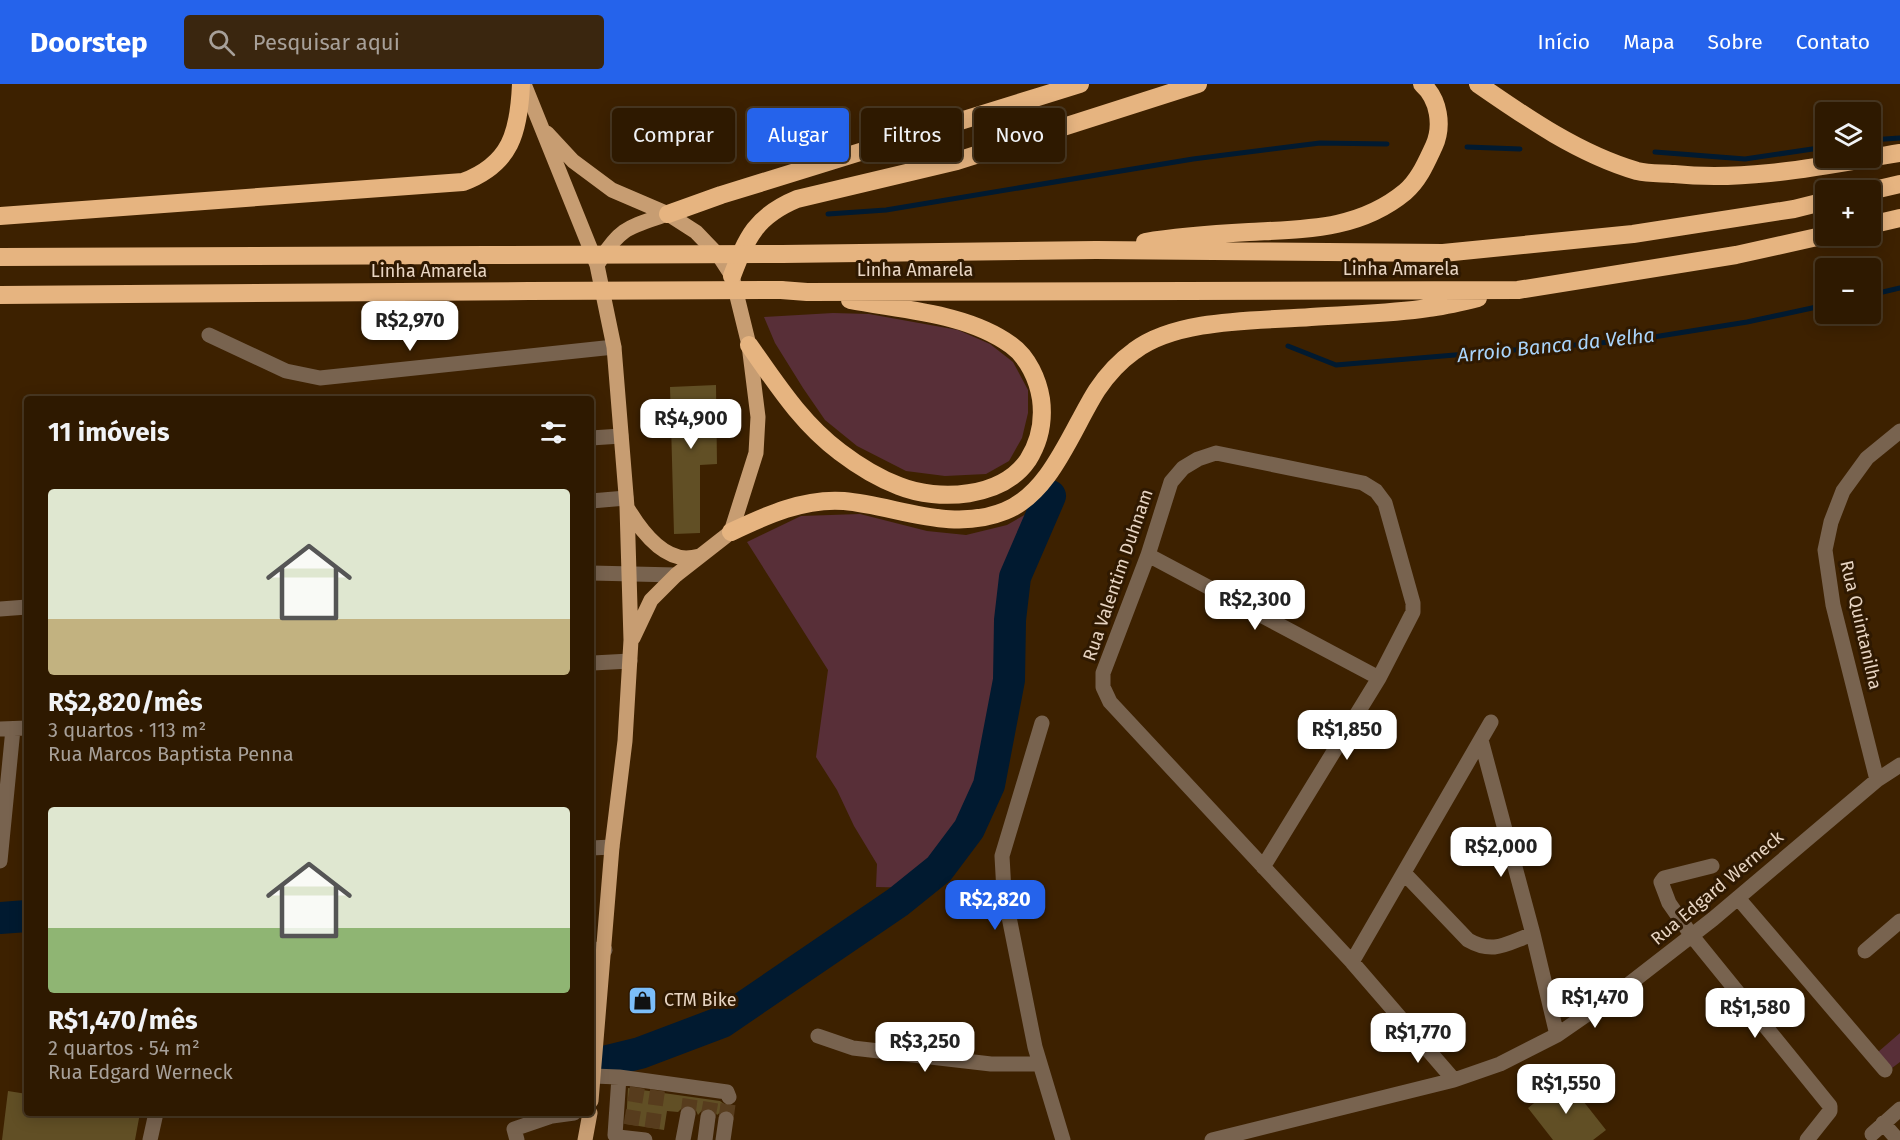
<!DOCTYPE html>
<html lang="pt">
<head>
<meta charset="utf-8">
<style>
  body { margin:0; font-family:"Fira Sans",sans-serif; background:#3a260f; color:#f1f3f6; height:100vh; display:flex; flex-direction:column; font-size:22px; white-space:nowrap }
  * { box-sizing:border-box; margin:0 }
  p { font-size:20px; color:#a7a099 }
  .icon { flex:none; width:33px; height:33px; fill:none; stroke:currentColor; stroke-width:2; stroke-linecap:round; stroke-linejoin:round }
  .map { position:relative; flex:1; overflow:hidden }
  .sheet { position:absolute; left:24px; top:312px; width:570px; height:720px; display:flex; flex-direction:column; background:#2e1900; border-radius:6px; box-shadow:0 3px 15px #0003,0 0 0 2px #493822 }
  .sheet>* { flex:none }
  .guide { position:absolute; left:612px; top:24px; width:570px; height:54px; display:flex; gap:12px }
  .buttons { position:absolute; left:1815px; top:18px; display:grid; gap:12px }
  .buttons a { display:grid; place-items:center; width:66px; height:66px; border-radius:6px; background:#2e1900; box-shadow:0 3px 15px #0003,0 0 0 2px #493822; font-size:30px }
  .price { position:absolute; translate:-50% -51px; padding:0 14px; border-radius:12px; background:#fff; color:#222; font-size:20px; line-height:39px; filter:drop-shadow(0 2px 3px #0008) }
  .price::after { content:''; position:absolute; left:50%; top:36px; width:18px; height:14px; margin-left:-9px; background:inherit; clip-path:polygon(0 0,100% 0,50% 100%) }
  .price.current { background:#2563eb; color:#fff }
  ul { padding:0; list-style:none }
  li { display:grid; align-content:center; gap:12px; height:318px; padding:0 24px }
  li span { display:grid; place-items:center; height:186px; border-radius:6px; color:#555 }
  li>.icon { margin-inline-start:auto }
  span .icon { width:108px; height:108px; fill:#fffc; stroke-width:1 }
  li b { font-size:26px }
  h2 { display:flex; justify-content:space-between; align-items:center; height:72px; padding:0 24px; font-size:26px }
  .pill { padding:0 21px; border-radius:6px; background:#2e1900; box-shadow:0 3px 15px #0003,0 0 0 2px #493822; font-size:21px; line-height:54px }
  .pill.current { background:#2563eb; color:#fff }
  header { display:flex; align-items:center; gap:36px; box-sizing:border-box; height:84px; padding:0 30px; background:#2563eb; color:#fff }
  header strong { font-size:28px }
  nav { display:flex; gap:33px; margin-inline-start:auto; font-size:21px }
  .search { width:420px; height:54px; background:#3a260f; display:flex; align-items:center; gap:15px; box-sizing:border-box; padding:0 21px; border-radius:6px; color:#a7a099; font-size:22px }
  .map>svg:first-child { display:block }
  .green { fill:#582f38 }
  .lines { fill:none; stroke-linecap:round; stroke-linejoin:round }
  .stream { stroke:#011a30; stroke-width:5 }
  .river { stroke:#011a30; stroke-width:32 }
  .building { fill:#614f25 }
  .minor-tunnel { stroke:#573c1d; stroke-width:15; stroke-dasharray:15 8; stroke-linecap:butt }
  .minor { stroke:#78634f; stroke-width:15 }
  .major { stroke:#c79d72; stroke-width:15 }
  .highway { stroke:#e6b480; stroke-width:18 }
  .highway-bridge { stroke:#e6b480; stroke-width:18 }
  .labels { text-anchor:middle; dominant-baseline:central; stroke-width:6; stroke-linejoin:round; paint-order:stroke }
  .street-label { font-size:18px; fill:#e8d5c3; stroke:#2f1901 }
  .poi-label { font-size:18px; fill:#e8d5c3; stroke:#2f1901; text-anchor:start }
  .water-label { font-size:20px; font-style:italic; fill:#a9d4fb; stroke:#2f1901 }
</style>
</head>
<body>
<header>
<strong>Doorstep</strong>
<div class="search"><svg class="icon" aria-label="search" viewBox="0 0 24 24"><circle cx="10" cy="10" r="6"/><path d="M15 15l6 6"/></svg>Pesquisar aqui</div>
<nav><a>Início</a><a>Mapa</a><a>Sobre</a><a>Contato</a></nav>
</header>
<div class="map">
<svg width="1900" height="1056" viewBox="0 0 1900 1056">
  <rect width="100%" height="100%" fill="#3d2100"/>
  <path class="green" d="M 833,229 L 869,230 L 958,246 L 990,260 L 1013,278 L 1028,306 L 1028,329 L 1022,354 L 1009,377 L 986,390 L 945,392 L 906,387 L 857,362 L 825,336 L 803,304 L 775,259 L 764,233 Z
    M 1035,425 L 984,716 L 921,804 L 876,803 L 877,780 L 854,742 L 837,706 L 816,673 L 828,586 L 747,458 L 801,432 L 860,430 L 927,447 L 966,451 L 1007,441 Z
    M 1900,949 L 1900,978 L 1892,984 L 1878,968 Z"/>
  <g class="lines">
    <path class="stream" d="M 1870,56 L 1900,54
      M 1467,63 L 1520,65
      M 1655,68 L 1745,75 L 1826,63
      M 828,130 L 886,126 L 1193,75 L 1320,59 L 1387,60
      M 1870,211 L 1900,204
      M 1288,262 L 1336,281 L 1635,256 L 1747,238 L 1826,221"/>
    <path class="river" d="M 0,834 L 27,832
      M 591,981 L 640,969 L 722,938 L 898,818 L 939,785 L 969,745 L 989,701 L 1009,596 L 1010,536 L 1015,493 L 1050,412"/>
  </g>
  <path class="building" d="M 716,301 L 717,380 L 700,381 L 700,449 L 674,450 L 670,303 Z
    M 1565,994 L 1606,1046 L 1593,1056 L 1553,1056 L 1528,1024 Z
    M 628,1004 L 720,1017 L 727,1022 L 733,1022 L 732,1028 L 723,1026 L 717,1031 L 714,1026 L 709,1023 L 704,1024 L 698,1031 L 694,1022 L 685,1021 L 678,1028 L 667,1027 L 664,1046 L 626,1040 Z
    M 8,1007 L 27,1010 L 27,1029 L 140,1029 L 135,1056 L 2,1056 Z"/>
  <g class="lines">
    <path class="minor-tunnel" d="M 688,1030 L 691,1008
      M 708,1033 L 712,1011
      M 726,1035 L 729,1013
      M 631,1041 L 638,1000
      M 652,1044 L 658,1003"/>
    <path class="minor" d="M 209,251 L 286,287 L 320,294 L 614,263
      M 591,354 L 621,352
      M 591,417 L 626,414
      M 1148,471 L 1379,594
      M 591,489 L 676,491
      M 0,525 L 27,523
      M 593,579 L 630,577
      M 1042,639 L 1002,772 L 1004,808 L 1035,963 L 1063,1056
      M 0,645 L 27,644
      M 1481,656 L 1533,850 L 1557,951
      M 1877,696 L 1833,521 L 1825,466 L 1831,438 L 1843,407 L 1867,374 L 1900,347
      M 591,764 L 612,763
      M 0,777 L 13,645
      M 1712,782 L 1664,794 L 1661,798 L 1669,819 L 1692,852 L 1830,1022 L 1830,1027 L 1807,1056
      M 1263,783 L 1379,594 L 1413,528 L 1413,519 L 1385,419 L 1376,407 L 1363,399 L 1216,369 L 1198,375 L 1183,384 L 1171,398 L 1148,471 L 1103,589 L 1103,603 L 1110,618 L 1352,878 L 1454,996
      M 1404,789 L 1468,856 C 1494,871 1507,859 1533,850
      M 1738,814 L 1885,986
      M 591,865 L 605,866
      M 1865,867 L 1900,837
      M 1352,878 L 1491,638
      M 818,952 L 853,964 L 991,980 L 1040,980
      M 593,992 L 619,993 L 727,1008 L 729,1013
      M 619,993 L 615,1051 L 618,1053 L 645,1056
      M 1883,1039 L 1898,1056
      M 1872,1050 L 1900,1025
      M 150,1056 L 156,1029
      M 517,1056 L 514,1045 L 552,1032 L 574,1029
      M 683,1056 L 688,1030
      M 705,1056 L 708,1033
      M 723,1056 L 726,1035
      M 1212,1056 L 1454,996 L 1500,980 L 1557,951 L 1615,911 L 1713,835 L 1877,696 L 1900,681"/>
    <path class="major" d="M 524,0 L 597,181 L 614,263 L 627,423 L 631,556 L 625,657 L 612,763 L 591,1017
      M 547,49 L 573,77 L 612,106 L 668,130 L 696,148 L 719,172 L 732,192 L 749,261 L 758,333 L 756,369 L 731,448 L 676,491 L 651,516 L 633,554
      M 599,178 C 621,142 630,143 668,130
      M 628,425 C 640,445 660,473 686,474 C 690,474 696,473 700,472
      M 585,1056 L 590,1029"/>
    <path class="highway" d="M 1478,0 C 1527,34 1579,70 1637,87 C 1649,90 1662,89 1674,90 C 1749,98 1826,81 1900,69
      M 1870,107 L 1900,100
      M 668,130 L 721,111 L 1080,0
      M 0,132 L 463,98 C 511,80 519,48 521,0
      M 1870,141 L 1900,134
      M 1145,158 C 1180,152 1214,150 1249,148 C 1305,145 1359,146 1405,108 C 1419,96 1426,79 1434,62 C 1443,42 1439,15 1422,0
      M 782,170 L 1096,166 L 1443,169 L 1633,150 L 1794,125 L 1826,117
      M 0,173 L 487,171
      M 732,192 C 747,153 756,132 797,115 L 957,77 L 1198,0
      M 781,206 L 807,208 L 1518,206 L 1736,171 L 1826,151
      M 0,211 L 529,207
      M 749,261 C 776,299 801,339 840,368 C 857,381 878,394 899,402 C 939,418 1002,414 1028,376 C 1040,357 1044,338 1041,315 C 1038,296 1028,273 1011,261 C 967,229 902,226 850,216
      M 731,448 C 767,431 804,414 844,417 C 898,422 951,449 1005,427 C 1051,409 1072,345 1097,306 C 1107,291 1120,277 1134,267 C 1177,234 1259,237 1311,233 C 1350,230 1390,230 1428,224 C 1445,222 1461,218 1478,214"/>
    <path class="highway-bridge" d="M 487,171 L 782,170
      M 529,207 L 781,206"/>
  </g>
  <defs>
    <symbol id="shop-square" viewBox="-11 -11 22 22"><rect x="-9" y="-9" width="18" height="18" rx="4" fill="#7cbef9" stroke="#2f1901"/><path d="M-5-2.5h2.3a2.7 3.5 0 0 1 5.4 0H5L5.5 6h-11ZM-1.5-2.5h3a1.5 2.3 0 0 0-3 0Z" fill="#111"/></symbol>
  </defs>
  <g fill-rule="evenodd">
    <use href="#shop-square" x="626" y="900" width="33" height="33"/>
  </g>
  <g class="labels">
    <g class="street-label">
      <text x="1401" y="185">Linha Amarela</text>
      <text x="915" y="186">Linha Amarela</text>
      <text x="429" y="187">Linha Amarela</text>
      <text transform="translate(1118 491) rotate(-71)">Rua Valentim Duhnam</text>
      <text transform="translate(1861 541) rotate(77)">Rua Quintanilha</text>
      <text transform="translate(1717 804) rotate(-40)">Rua Edgard Werneck</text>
    </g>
    <g class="poi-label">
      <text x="664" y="916">CTM Bike</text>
    </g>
    <g class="water-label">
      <text transform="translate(1556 261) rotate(-6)">Arroio Banca da Velha</text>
    </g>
  </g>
</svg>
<div class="buttons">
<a><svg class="icon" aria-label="layers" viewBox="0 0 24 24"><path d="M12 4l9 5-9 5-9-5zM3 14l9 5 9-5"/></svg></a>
<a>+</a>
<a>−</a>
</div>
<b class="price" style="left:410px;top:268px">R$2,970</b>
<b class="price" style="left:691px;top:366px">R$4,900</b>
<b class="price" style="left:1255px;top:547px">R$2,300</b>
<b class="price" style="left:1347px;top:677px">R$1,850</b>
<b class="price" style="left:1501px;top:794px">R$2,000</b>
<b class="price current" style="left:995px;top:847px">R$2,820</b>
<b class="price" style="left:1595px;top:945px">R$1,470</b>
<b class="price" style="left:1755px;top:955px">R$1,580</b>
<b class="price" style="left:1418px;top:980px">R$1,770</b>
<b class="price" style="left:925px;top:989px">R$3,250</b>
<b class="price" style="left:1566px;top:1031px">R$1,550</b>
<div class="guide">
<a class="pill">Comprar</a>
<a class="pill current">Alugar</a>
<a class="pill">Filtros</a>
<a class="pill">Novo</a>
</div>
<section class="sheet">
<h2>11 imóveis<svg class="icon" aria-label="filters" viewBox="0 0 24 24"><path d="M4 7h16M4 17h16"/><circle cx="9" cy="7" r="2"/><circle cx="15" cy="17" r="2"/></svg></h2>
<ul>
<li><span style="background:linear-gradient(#dfe7d0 70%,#c2b280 0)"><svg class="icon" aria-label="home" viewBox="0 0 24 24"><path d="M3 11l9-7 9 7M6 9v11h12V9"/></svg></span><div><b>R$2,820/mês</b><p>3 quartos · 113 m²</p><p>Rua Marcos Baptista Penna</p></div></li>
<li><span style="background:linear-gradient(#dfe7d0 65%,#8fb573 0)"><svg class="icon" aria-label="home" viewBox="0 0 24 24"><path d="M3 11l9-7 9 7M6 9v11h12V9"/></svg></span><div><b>R$1,470/mês</b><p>2 quartos · 54 m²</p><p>Rua Edgard Werneck</p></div></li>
</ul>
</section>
</div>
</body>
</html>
